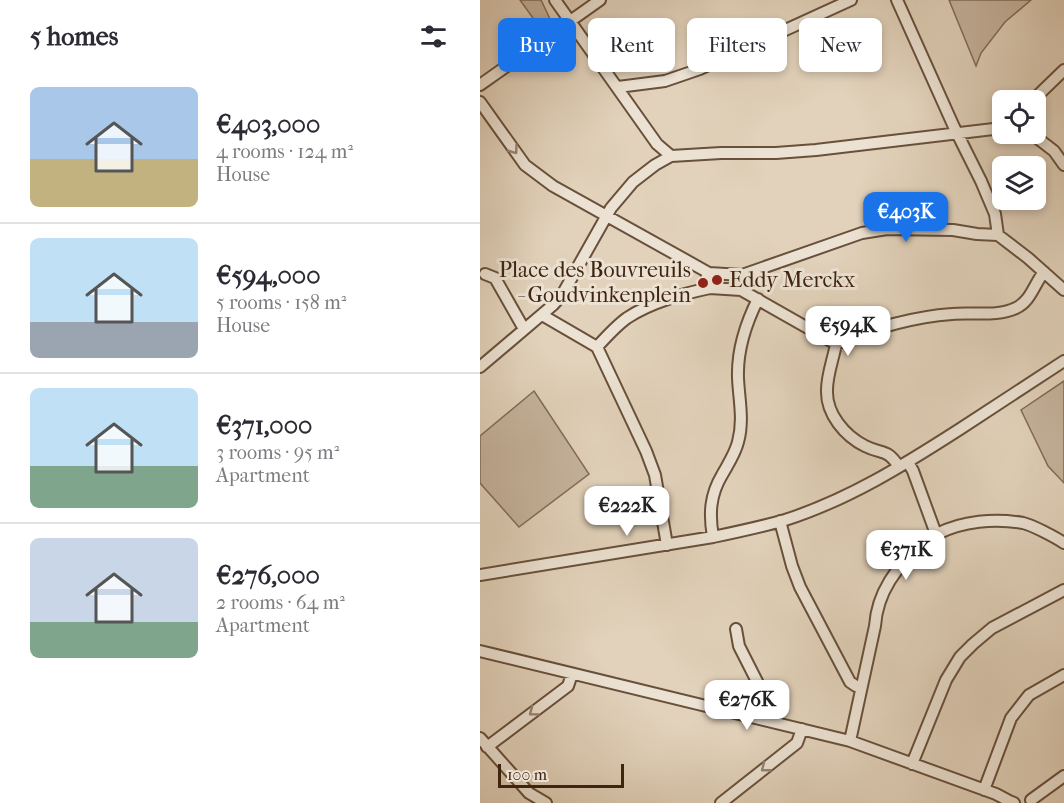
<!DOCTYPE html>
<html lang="en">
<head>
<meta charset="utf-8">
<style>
  body { margin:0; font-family:"IM FELL French Canon",serif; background:#f7f7f7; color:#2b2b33; height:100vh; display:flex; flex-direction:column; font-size:22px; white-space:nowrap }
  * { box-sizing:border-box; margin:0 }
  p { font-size:20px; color:#7c7c81 }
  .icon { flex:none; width:33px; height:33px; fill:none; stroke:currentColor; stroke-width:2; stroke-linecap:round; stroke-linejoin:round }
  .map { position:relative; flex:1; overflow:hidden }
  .side { display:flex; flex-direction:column; background:#fff; width:480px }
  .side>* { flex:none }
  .guide { position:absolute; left:18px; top:18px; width:476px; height:54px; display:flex; gap:12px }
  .tools { position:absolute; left:512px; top:90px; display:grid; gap:12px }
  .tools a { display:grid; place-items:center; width:54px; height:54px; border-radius:9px; background:#fff; box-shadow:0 3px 9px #0003; font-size:30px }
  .scale { position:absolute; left:18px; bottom:15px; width:126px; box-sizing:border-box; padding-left:6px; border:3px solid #3f2410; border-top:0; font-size:16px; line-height:21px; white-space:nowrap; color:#3f2410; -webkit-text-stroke:4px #ece2d3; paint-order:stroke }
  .price { position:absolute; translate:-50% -51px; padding:0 14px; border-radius:12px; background:#fff; color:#222; font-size:20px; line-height:39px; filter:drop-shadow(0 2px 3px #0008) }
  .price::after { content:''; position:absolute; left:50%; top:36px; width:18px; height:14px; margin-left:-9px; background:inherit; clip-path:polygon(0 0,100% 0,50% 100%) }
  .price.on { background:#1a73e8; color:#fff }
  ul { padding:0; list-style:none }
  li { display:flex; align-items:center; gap:18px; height:150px; padding:0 30px }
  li+li { border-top:2px solid #e1e1e2 }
  li span { display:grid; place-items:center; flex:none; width:168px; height:120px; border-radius:9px; color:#555 }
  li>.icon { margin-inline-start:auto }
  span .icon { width:72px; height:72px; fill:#fffc; stroke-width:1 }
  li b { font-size:26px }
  h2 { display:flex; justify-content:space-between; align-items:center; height:72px; padding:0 30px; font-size:26px }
  .chip { padding:0 21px; border-radius:9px; background:#fff; box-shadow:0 3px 9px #0003; font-size:21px; line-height:54px }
  .chip.on { background:#1a73e8; color:#fff }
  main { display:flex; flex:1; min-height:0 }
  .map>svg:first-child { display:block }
  .green { fill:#c6b49e; stroke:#826c57; stroke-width:1.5 }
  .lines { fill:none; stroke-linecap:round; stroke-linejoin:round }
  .minor-casing { stroke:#68503b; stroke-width:14 }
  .minor { stroke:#ece2d3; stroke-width:10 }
  .oneway { stroke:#968372 }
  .poi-dot { fill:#8f2418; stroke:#ece2d3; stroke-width:2 }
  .labels { text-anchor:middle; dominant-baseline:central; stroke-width:6; stroke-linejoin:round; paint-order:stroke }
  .poi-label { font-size:22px; fill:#3f2410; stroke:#ece2d3; text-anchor:end }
</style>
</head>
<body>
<main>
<section class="side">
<h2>5 homes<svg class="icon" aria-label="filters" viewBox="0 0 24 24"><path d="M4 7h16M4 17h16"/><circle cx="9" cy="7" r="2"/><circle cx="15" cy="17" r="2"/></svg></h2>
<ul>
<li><span style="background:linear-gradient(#a9c7e8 60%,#c2b280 0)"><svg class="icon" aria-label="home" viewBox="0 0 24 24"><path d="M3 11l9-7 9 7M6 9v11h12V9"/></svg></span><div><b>€403,000</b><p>4 rooms · 124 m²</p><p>House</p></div></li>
<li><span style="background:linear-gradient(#bfe0f5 70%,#9aa5b1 0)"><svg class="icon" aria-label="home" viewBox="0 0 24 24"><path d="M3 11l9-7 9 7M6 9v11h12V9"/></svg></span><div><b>€594,000</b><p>5 rooms · 158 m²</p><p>House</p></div></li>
<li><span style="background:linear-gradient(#bfe0f5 65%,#7fa58c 0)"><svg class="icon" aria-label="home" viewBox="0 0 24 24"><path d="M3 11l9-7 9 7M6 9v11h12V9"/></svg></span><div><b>€371,000</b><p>3 rooms · 95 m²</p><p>Apartment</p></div></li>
<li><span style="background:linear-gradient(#c9d6e8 70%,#7fa58c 0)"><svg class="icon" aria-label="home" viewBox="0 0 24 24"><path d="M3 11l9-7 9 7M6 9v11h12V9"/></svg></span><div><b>€276,000</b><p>2 rooms · 64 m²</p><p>Apartment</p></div></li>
</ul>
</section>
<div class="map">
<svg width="584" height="803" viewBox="0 0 584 803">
  <rect width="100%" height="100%" fill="#e2d2bb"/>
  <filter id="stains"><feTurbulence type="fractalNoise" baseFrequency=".00333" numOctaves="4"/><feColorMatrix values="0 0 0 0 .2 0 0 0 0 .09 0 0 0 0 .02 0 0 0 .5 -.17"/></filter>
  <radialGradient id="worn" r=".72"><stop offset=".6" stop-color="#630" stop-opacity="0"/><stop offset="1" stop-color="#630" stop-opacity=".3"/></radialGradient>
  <path class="green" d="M 40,0 L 61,0 L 71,21 L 69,28 L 63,32 Z
    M 469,0 L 551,0 L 525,22 L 501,53 L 496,66 Z
    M 584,381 L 584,483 L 568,466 L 541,410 Z
    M 54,391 L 109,474 L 39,527 L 0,483 L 0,436 Z"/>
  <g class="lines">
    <defs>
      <path id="minor" d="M 75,0 L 177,144 L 191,156
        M 417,0 L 474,127 L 501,181 L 515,214 L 518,235
        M 0,85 L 120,0
        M 138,87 L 185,81 L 220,69 L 371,0
        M 553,100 L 584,70
        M 0,102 L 45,165 L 73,186 L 229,273
        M 552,134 L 574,151 L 584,165
        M 5,274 L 15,278 L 44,329
        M 262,275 L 382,233 L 407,229 L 473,230 L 497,234 L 518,235 L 548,258 L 584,290
        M 261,290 L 265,287 L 265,278 L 262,275 L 229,273 L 227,276 L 226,283 L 230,288 L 261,290 L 356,344 C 353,360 347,375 347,390 C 346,414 365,436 385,446 C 403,455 407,448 419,467
        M 62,315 L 117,347 L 166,451 L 175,475 L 187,545
        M 356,344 C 394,328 431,317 472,314 C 491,312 519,317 536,308 C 551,301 554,284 564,272
        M 117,347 C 126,337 136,326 147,318 C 171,302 202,294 230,288
        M 0,367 L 73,305 L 82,295 L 131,208 L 153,182 L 175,165 L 191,156 L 241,153 L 296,153 L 336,150 L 522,128
        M 428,462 L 433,471 L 456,534
        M 300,521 L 312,566 L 320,587 L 370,682 L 376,686 L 381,687
        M 233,537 C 229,514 230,495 242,475 C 248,464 255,454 258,442 C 264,420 259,400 258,378 C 257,351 266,323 278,299
        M 0,575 L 233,537 C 257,532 281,527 305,520 C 368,500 424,465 480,429 C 515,406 549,384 584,361
        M 256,629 L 259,646 L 291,709 L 289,721
        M 0,651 L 370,741 L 516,794 L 529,801 L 534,803
        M 0,738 L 49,793 L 66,803
        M 370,741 L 395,626 C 397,593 417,565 442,545 C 447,541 452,537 457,534 C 482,521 515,518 543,523 C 552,525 575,537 584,543
        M 7,747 L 88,686 L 92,674
        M 432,764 L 466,680 L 480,657 L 493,644 L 512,628 L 584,590
        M 504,790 L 531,718 L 549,695 L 584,675
        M 551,800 L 584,776
        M 241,803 L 317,743 L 322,729"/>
    </defs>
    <use href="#minor" class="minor-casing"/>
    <use href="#minor" class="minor"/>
  </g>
  <defs><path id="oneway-chevron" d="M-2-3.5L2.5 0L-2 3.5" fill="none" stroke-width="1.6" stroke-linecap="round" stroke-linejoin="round" transform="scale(1.5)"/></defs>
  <g class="oneway">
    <use href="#oneway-chevron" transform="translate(34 150) rotate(54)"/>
    <use href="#oneway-chevron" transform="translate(53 712) rotate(143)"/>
    <use href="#oneway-chevron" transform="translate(285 768) rotate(142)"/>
  </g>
  <g class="poi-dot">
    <circle cx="237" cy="280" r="6"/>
    <circle cx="223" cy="283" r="6"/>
  </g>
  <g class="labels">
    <g class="poi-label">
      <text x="211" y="270">Place des Bouvreuils<tspan x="211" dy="25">- Goudvinkenplein</tspan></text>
      <text x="249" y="280" text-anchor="start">Eddy Merckx</text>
    </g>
  </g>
  <rect width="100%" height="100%" filter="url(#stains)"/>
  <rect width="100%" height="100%" fill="url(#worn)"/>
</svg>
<div class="tools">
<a><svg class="icon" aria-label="locate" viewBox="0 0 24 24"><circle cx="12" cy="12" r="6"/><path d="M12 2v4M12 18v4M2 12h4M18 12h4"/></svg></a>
<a><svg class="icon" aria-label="layers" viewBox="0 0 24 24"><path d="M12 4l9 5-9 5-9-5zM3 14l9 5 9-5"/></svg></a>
</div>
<div class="scale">100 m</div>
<b class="price on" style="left:426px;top:243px">€403K</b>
<b class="price" style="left:368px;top:357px">€594K</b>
<b class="price" style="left:147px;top:537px">€222K</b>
<b class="price" style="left:426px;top:581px">€371K</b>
<b class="price" style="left:267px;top:731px">€276K</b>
<div class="guide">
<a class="chip on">Buy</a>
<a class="chip">Rent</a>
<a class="chip">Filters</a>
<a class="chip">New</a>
</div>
</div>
</main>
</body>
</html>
